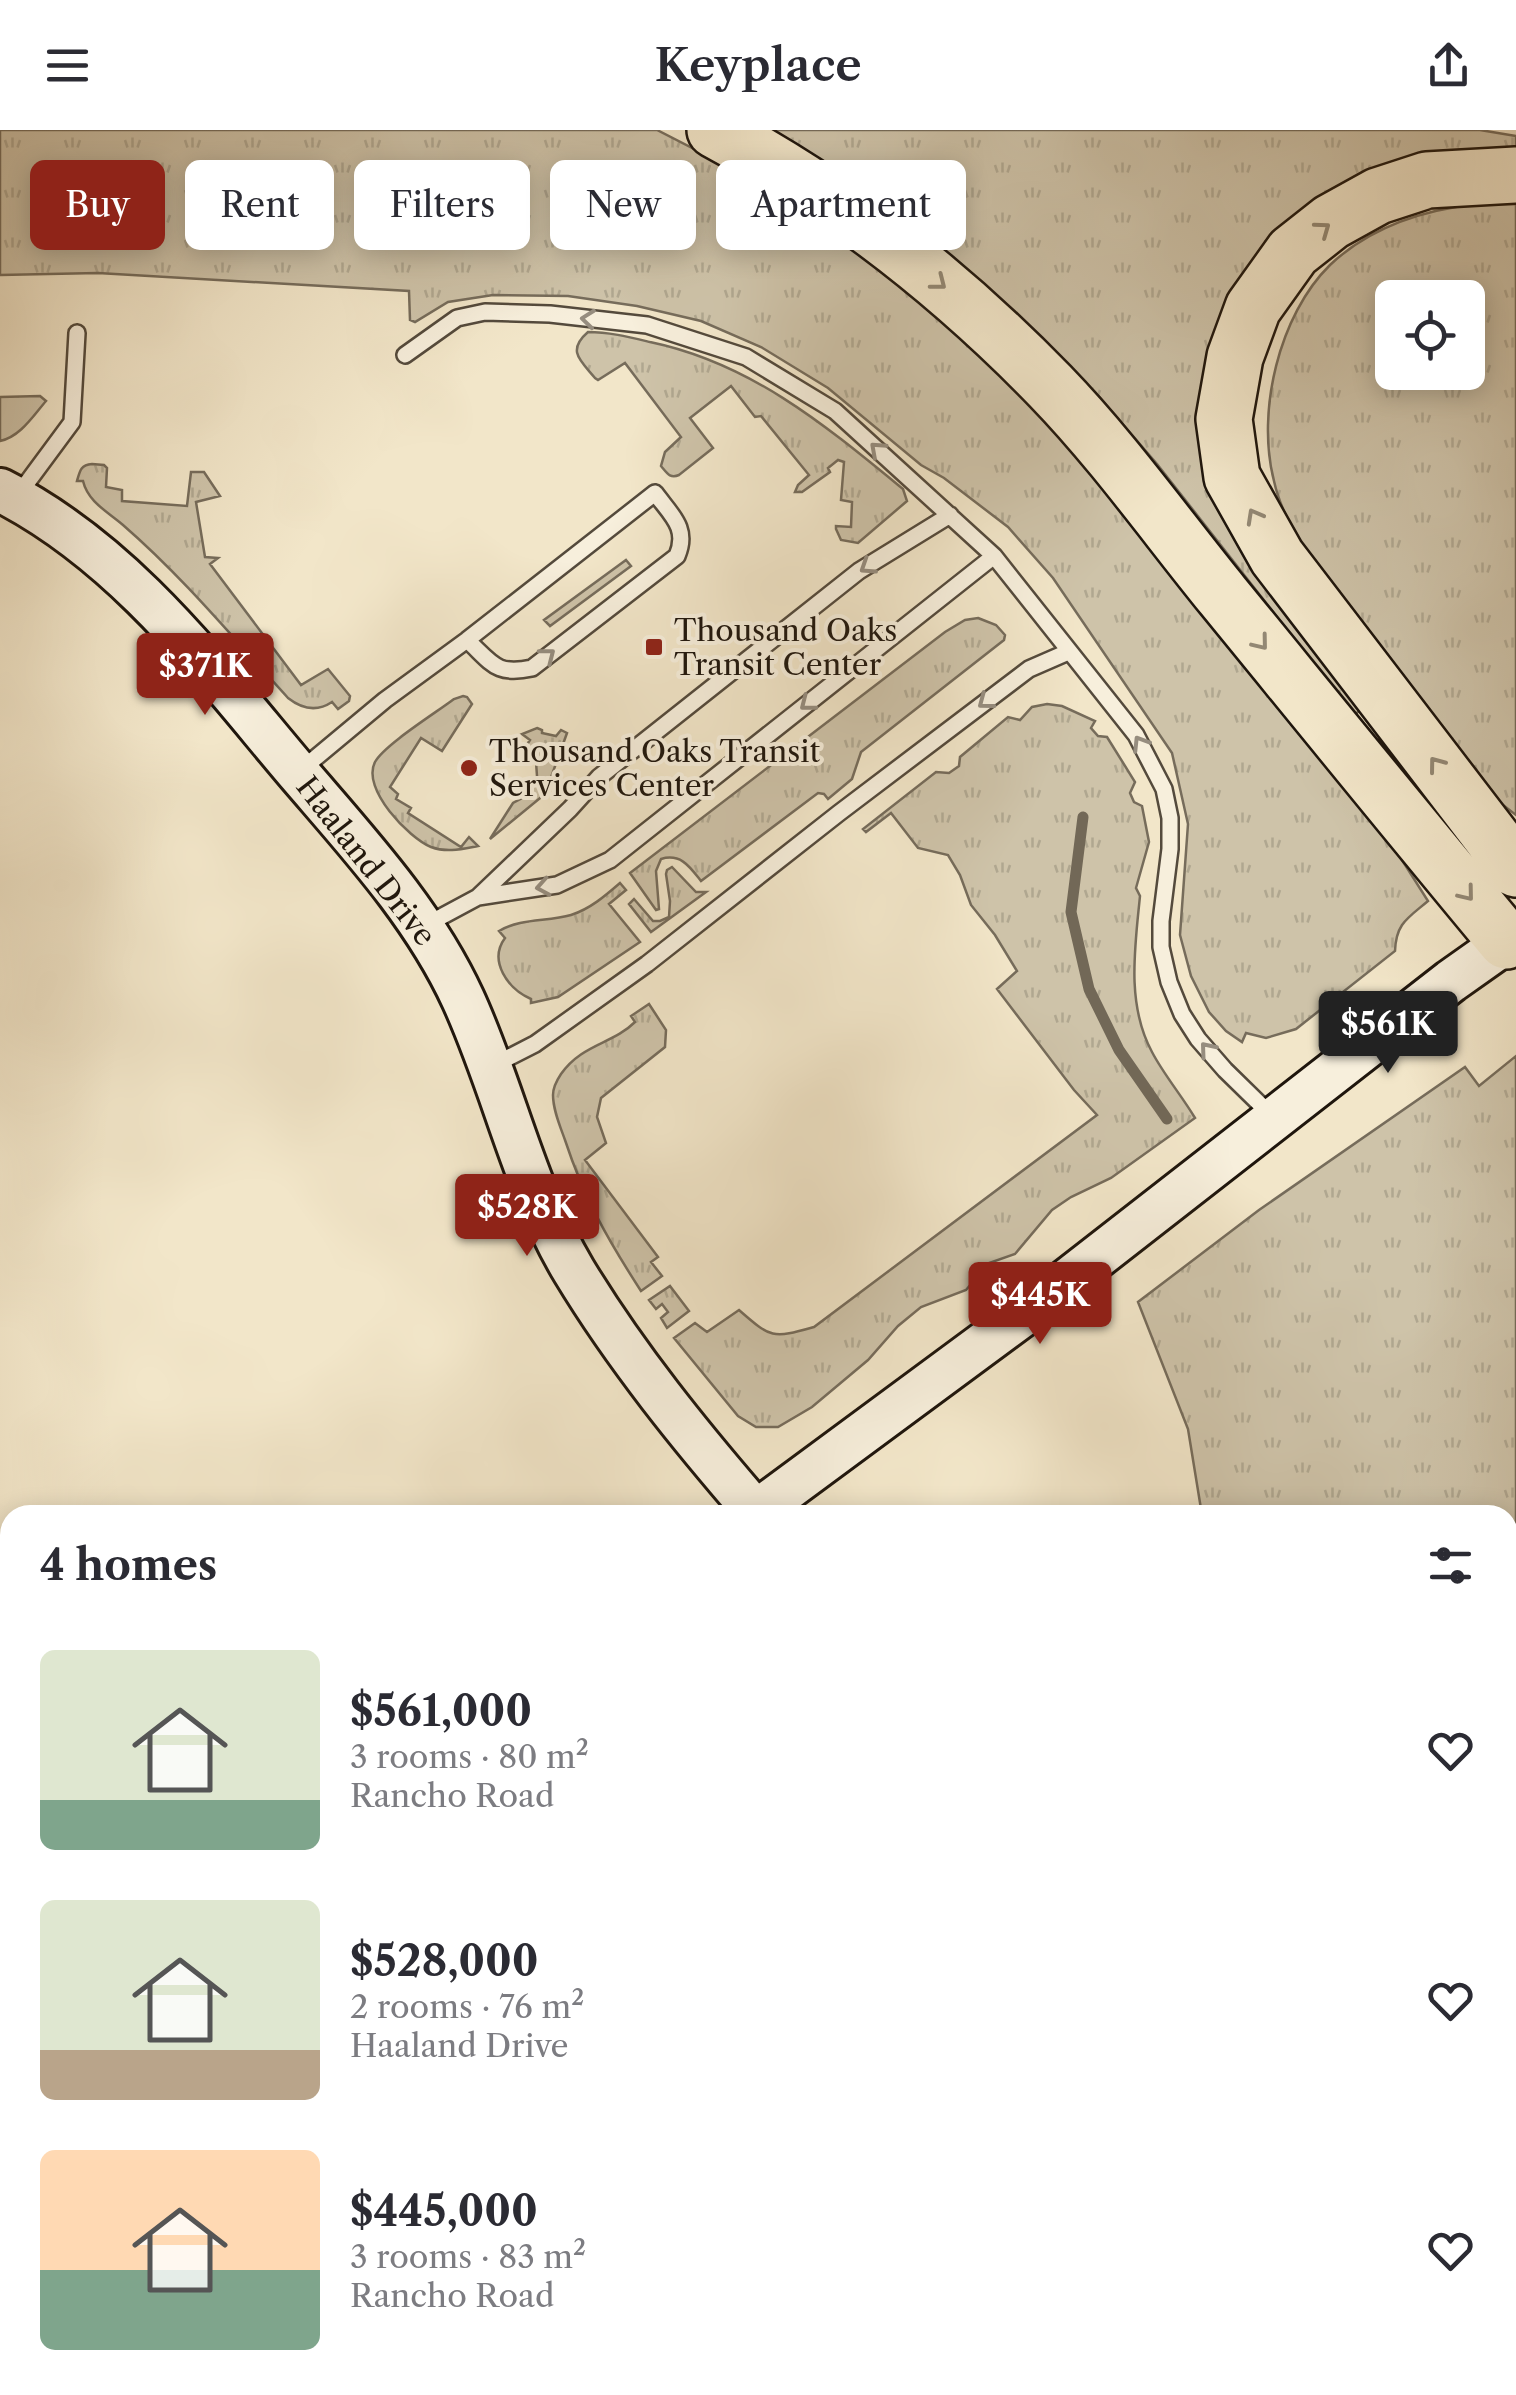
<!DOCTYPE html>
<html lang="en">
<head>
<meta charset="utf-8">
<style>
  body { margin:0; font-family:"Libre Caslon Text",serif; background:#f2f2f3; color:#2b2b33; height:100vh; display:flex; flex-direction:column; font-size:38px; white-space:nowrap }
  * { box-sizing:border-box; margin:0 }
  p { font-size:32px; color:#7c7c81 }
  .icon { flex:none; width:55px; height:55px; fill:none; stroke:currentColor; stroke-width:2; stroke-linecap:round; stroke-linejoin:round }
  .map { position:relative; flex:1; overflow:hidden }
  .details { position:absolute; left:0px; top:1375px; width:1518px; height:890px; display:flex; flex-direction:column; background:#fff; border-radius:30px 30px 0 0; box-shadow:0 5px 25px #0003 }
  .details>* { flex:none }
  .hud { position:absolute; left:30px; top:30px; width:1000px; height:90px; display:flex; gap:20px }
  .fabs { position:absolute; left:1375px; top:150px; display:grid; gap:20px }
  .fabs a { display:grid; place-items:center; width:110px; height:110px; border-radius:15px; background:#fff; box-shadow:0 5px 25px #0003; font-size:50px }
  .price { position:absolute; translate:-50% -85px; padding:0 22px; border-radius:10px; background:#8f2418; color:#fff; font-size:32px; line-height:65px; filter:drop-shadow(0 2px 5px #0008) }
  .price::after { content:''; position:absolute; left:50%; top:60px; width:30px; height:22px; margin-left:-15px; background:inherit; clip-path:polygon(0 0,100% 0,50% 100%) }
  .price.active { background:#222; color:#fff }
  ul { padding:0; list-style:none }
  li { display:flex; align-items:center; gap:30px; height:250px; padding:0 40px }
  li span { display:grid; place-items:center; flex:none; width:280px; height:200px; border-radius:15px; color:#555 }
  li>.icon { margin-inline-start:auto }
  span .icon { width:120px; height:120px; fill:#fffc; stroke-width:1 }
  li b { font-size:42px }
  h2 { display:flex; justify-content:space-between; align-items:center; height:120px; padding:0 40px; font-size:42px }
  .pill { padding:0 35px; border-radius:15px; background:#fff; box-shadow:0 5px 25px #0003; font-size:35px; line-height:90px }
  .pill.active { background:#8f2418; color:#fff }
  header { display:flex; justify-content:space-between; align-items:center; height:130px; padding:0 40px; background:#fff; font-size:45px; font-weight:600 }
  .map>svg:first-child { display:block }
  .grass { fill:url(#grass-tufts); stroke:#766c5b; stroke-width:2.5; fill-rule:evenodd }
  .lines { fill:none; stroke-linecap:round; stroke-linejoin:round }
  .stream { stroke:#726857; stroke-width:11 }
  .lane-casing { stroke:#544a3c; stroke-width:20 }
  .street-casing { stroke:#544a3c; stroke-width:35 }
  .secondary-casing { stroke:#1f160d; stroke-width:48 }
  .highway-casing { stroke:#1f160d; stroke-width:60 }
  .lane { stroke:#f7efdc; stroke-width:15 }
  .street { stroke:#f7efdc; stroke-width:30 }
  .secondary { stroke:#f7efdc; stroke-width:42 }
  .highway { stroke:#f2e6c9; stroke-width:55 }
  .oneway { stroke:#938874 }
  .oneway2 { stroke:#968d7f }
  .poi-dot { fill:#8f2418; stroke:#f7efdc; stroke-width:4 }
  .labels { text-anchor:middle; dominant-baseline:central; stroke-width:8; stroke-linejoin:round; paint-order:stroke }
  .poi-label { font-size:30px; fill:#1f160d; stroke:#f7efdc; text-anchor:start }
  .street-label { font-size:30px; fill:#1f160d; stroke:#f7efdc }
</style>
</head>
<body>
<header><svg class="icon" aria-label="menu" viewBox="0 0 24 24"><path d="M4 6h16M4 12h16M4 18h16"/></svg>Keyplace<svg class="icon" aria-label="share" viewBox="0 0 24 24"><path d="M12 15V3M7 8l5-5 5 5M5 13v7h14v-7"/></svg></header>
<div class="map">
<svg width="1516" height="2265" viewBox="0 0 1516 2265">
  <defs>
    <pattern id="grass-tufts" width="24" height="20" patternUnits="userSpaceOnUse" patternTransform="scale(2.5)"><rect width="24" height="20" fill="#cec3a9"/><path d="M3 7l-1-3M5 7V3M7 7l1-3M15 17l-1-3M17 17v-4M19 17l1-3" fill="none" stroke="#b0a790"/></pattern>
  </defs>
  <rect width="100%" height="100%" fill="#f2e6c9"/>
  <filter id="stains"><feTurbulence type="fractalNoise" baseFrequency=".002" numOctaves="4"/><feColorMatrix values="0 0 0 0 .2 0 0 0 0 .09 0 0 0 0 .02 0 0 0 .5 -.17"/></filter>
  <radialGradient id="worn" r=".72"><stop offset=".6" stop-color="#630" stop-opacity="0"/><stop offset="1" stop-color="#630" stop-opacity=".3"/></radialGradient>
  <path class="grass" d="M 0,0 L 657,0 L 780,63 L 891,139 L 1077,315 L 1395,719 L 1428,771 C 1408,788 1396,793 1395,821 L 1296,899 L 1266,908 L 1246,903 L 1242,912 L 1226,901 L 1209,882 L 1191,846 L 1180,805 L 1188,694 L 1172,623 L 1053,448 L 1008,397 L 944,348 L 921,335 L 828,258 L 761,217 L 701,191 L 637,176 L 568,166 L 493,165 L 448,172 L 415,192 L 410,190 L 409,161 L 98,143 L 0,145 Z
    M 752,0 L 1480,0 L 1516,6 L 1516,36 L 1366,56 L 1214,276 L 1362,579 L 1354,585 L 1157,334 L 1095,262 L 965,143 Z
    M 1477,74 L 1516,74 L 1516,685 L 1485,661 L 1301,414 C 1289,394 1279,374 1274,351 C 1256,282 1279,185 1330,135 C 1370,97 1423,80 1477,74 ZM 1392,168 L 1468,168 L 1468,242 L 1392,242 Z
    M 588,202 C 609,202 629,207 650,212 C 751,233 825,295 903,359 L 907,371 L 858,413 L 841,410 L 836,399 L 836,396 L 851,397 L 852,372 L 841,370 L 844,332 L 838,330 L 828,338 L 830,342 L 802,362 L 795,362 L 798,355 L 809,345 L 761,286 L 755,287 L 731,256 L 690,288 L 713,318 L 679,345 C 670,349 667,343 661,336 L 665,322 L 681,307 L 625,233 L 598,250 L 595,248 C 581,231 566,221 588,202 Z
    M 40,266 L 46,271 C 33,286 20,307 0,311 L 0,267 Z
    M 92,334 L 104,335 L 107,338 L 106,357 L 122,360 L 122,371 L 187,376 L 191,342 L 204,342 L 220,366 L 196,372 L 205,427 L 218,428 L 210,434 L 301,555 L 328,539 L 350,566 L 349,571 L 338,579 L 332,572 C 317,582 302,579 288,568 C 234,509 184,448 123,395 C 108,382 88,372 83,351 L 77,351 C 80,340 81,335 92,334 Z
    M 626,430 L 631,436 L 550,496 L 544,490 Z
    M 978,488 L 996,495 L 1005,505 L 1004,510 L 861,622 L 852,649 L 828,669 L 824,664 L 818,663 L 701,751 C 690,737 681,723 661,729 L 656,741 L 659,779 L 656,780 L 630,743 L 945,502 L 965,490 Z
    M 463,566 L 467,567 L 472,574 L 442,621 L 421,608 L 390,657 L 398,664 L 396,669 L 411,678 L 408,683 L 461,717 L 469,707 L 478,716 C 462,719 447,723 431,717 C 409,708 361,659 375,632 C 384,615 437,582 454,569 Z
    M 1047,574 L 1062,576 L 1095,591 L 1091,598 L 1098,606 L 1107,607 L 1135,652 L 1130,663 L 1134,672 L 1142,676 L 1149,712 L 1136,758 L 1140,766 C 1135,817 1126,874 1152,922 C 1164,945 1182,966 1195,988 L 1111,1048 L 1071,1067 L 1052,1080 L 1015,1124 L 989,1133 L 966,1160 L 921,1177 L 898,1196 L 868,1230 L 812,1277 L 778,1297 L 756,1297 L 738,1286 L 674,1208 L 695,1193 L 707,1202 L 739,1180 C 771,1208 772,1209 814,1197 L 1097,985 L 1074,960 L 997,859 L 1017,841 L 995,805 L 971,775 L 960,745 L 948,725 L 918,718 L 891,683 L 866,702 L 863,699 L 936,642 L 949,643 L 959,636 L 960,627 L 1008,587 L 1020,590 L 1032,577 Z
    M 537,598 L 542,600 L 542,603 L 556,606 L 561,600 L 567,603 L 545,664 L 490,709 L 513,673 L 524,667 L 537,646 L 536,632 L 522,622 L 530,610 L 522,604 Z
    M 672,737 L 696,762 L 706,762 L 651,802 L 629,774 L 634,769 L 653,791 L 660,791 L 669,787 L 670,771 L 666,744 L 667,740 Z
    M 620,753 L 626,760 L 609,774 L 640,812 L 558,867 L 531,873 L 531,869 C 508,859 488,831 505,808 L 499,801 C 521,788 547,792 571,785 C 590,779 605,766 620,753 Z
    M 649,874 L 666,900 L 665,917 L 601,968 L 597,987 L 606,1013 L 585,1030 L 658,1127 L 651,1132 L 662,1146 L 641,1161 C 608,1110 584,1068 565,1010 C 560,996 553,980 553,965 C 553,958 557,950 561,944 C 582,914 613,914 635,892 L 631,886 Z
    M 1516,926 L 1516,2265 L 1202,2265 L 1203,2255 L 1508,2255 L 1508,1385 L 1202,1385 L 1188,1299 L 1138,1172 L 1259,1080 L 1465,937 L 1479,956 Z
    M 670,1156 L 689,1181 L 667,1198 L 661,1188 L 668,1182 L 662,1174 L 656,1179 L 649,1170 Z"/>
  <g class="lines">
    <path class="stream" d="M 1083,687 L 1071,782 L 1089,859 L 1119,920 L 1167,989"/>
    <defs>
      <path id="lane" d="M 405,225 L 457,188 L 485,182 L 550,184 L 647,195 L 746,227 L 835,281 L 994,426 L 1136,605 L 1164,659 L 1170,688 L 1170,719 L 1161,791 L 1161,817 L 1169,852 L 1182,884 L 1198,909 L 1225,940 L 1272,986
        M 18,365 L 72,292 L 77,203
        M 301,640 L 385,570 L 467,510 L 655,363 C 671,385 689,398 677,426 L 532,538 C 496,546 492,533 467,510
        M 478,767 L 557,755 L 610,730 L 994,426
        M 424,796 L 478,767 L 570,679 L 599,647 L 859,441 L 950,385
        M 492,936 L 535,914 L 647,834 L 839,683 L 1029,539 L 1068,522"/>
      <path id="street" d="M 0,1767 L 10,1773
        M 697,2255 L 702,2265"/>
      <path id="secondary" d="M 0,360 C 125,423 210,539 299,644 C 359,714 424,784 463,869 C 504,958 523,1056 574,1141 C 626,1227 691,1307 756,1382 L 1024,1184 L 1451,851 L 1516,805"/>
      <path id="highway" d="M 715,0 C 839,66 952,155 1050,256 C 1113,321 1166,396 1223,466 C 1317,581 1411,697 1506,811
        M 1516,45 L 1427,50 L 1378,66 L 1331,92 L 1293,122 L 1253,178 L 1235,227 L 1224,289 L 1232,347 L 1277,427 L 1516,739"/>
    </defs>
    <use href="#lane" class="lane-casing"/>
    <use href="#street" class="street-casing"/>
    <use href="#secondary" class="secondary-casing"/>
    <use href="#highway" class="highway-casing"/>
    <use href="#lane" class="lane"/>
    <use href="#street" class="street"/>
    <use href="#secondary" class="secondary"/>
    <use href="#highway" class="highway"/>
  </g>
  <defs><path id="oneway-chevron" d="M-2-3.5L2.5 0L-2 3.5" fill="none" stroke-width="1.6" stroke-linecap="round" stroke-linejoin="round" transform="scale(2.5)"/></defs>
  <g class="oneway">
    <use href="#oneway-chevron" transform="translate(1323 99) rotate(-36)"/>
    <use href="#oneway-chevron" transform="translate(939 153) rotate(38)"/>
    <use href="#oneway-chevron" transform="translate(1254 386) rotate(-119)"/>
    <use href="#oneway-chevron" transform="translate(1261 513) rotate(51)"/>
    <use href="#oneway-chevron" transform="translate(1436 634) rotate(-127)"/>
    <use href="#oneway-chevron" transform="translate(1467 764) rotate(51)"/>
  </g>
  <g class="oneway2">
    <use href="#oneway-chevron" transform="translate(588 189) rotate(-174)"/>
    <use href="#oneway-chevron" transform="translate(877 319) rotate(-138)"/>
    <use href="#oneway-chevron" transform="translate(867 437) rotate(147)"/>
    <use href="#oneway-chevron" transform="translate(548 525) rotate(-38)"/>
    <use href="#oneway-chevron" transform="translate(985 572) rotate(143)"/>
    <use href="#oneway-chevron" transform="translate(807 574) rotate(142)"/>
    <use href="#oneway-chevron" transform="translate(1140 613) rotate(-122)"/>
    <use href="#oneway-chevron" transform="translate(543 757) rotate(170)"/>
    <use href="#oneway-chevron" transform="translate(1207 919) rotate(-130)"/>
  </g>
  <g class="poi-dot">
    <rect x="644" y="507" width="20" height="20" rx="5"/>
    <circle cx="469" cy="638" r="10"/>
  </g>
  <g class="labels">
    <g class="poi-label">
      <text x="674" y="500">Thousand Oaks<tspan x="674" dy="34">Transit Center</tspan></text>
      <text x="489" y="621">Thousand Oaks Transit<tspan x="489" dy="34">Services Center</tspan></text>
    </g>
    <g class="street-label">
      <text transform="translate(366 731) rotate(52)">Haaland Drive</text>
    </g>
  </g>
  <rect width="100%" height="100%" filter="url(#stains)"/>
  <rect width="100%" height="100%" fill="url(#worn)"/>
</svg>
<div class="fabs">
<a><svg class="icon" aria-label="locate" viewBox="0 0 24 24"><circle cx="12" cy="12" r="6"/><path d="M12 2v4M12 18v4M2 12h4M18 12h4"/></svg></a>
</div>
<b class="price" style="left:205px;top:588px">$371K</b>
<b class="price active" style="left:1388px;top:946px">$561K</b>
<b class="price" style="left:527px;top:1129px">$528K</b>
<b class="price" style="left:1040px;top:1217px">$445K</b>
<div class="hud">
<a class="pill active">Buy</a>
<a class="pill">Rent</a>
<a class="pill">Filters</a>
<a class="pill">New</a>
<a class="pill">Apartment</a>
</div>
<section class="details">
<h2>4 homes<svg class="icon" aria-label="filters" viewBox="0 0 24 24"><path d="M4 7h16M4 17h16"/><circle cx="9" cy="7" r="2"/><circle cx="15" cy="17" r="2"/></svg></h2>
<ul>
<li><span style="background:linear-gradient(#dfe7d0 75%,#7fa58c 0)"><svg class="icon" aria-label="home" viewBox="0 0 24 24"><path d="M3 11l9-7 9 7M6 9v11h12V9"/></svg></span><div><b>$561,000</b><p>3 rooms · 80 m²</p><p>Rancho Road</p></div><svg class="icon" aria-label="heart" viewBox="0 0 24 24"><path d="M12 20l-8-8c-3-5 5-10 8-4 3-6 11-1 8 4z"/></svg></li>
<li><span style="background:linear-gradient(#dfe7d0 75%,#b9a48a 0)"><svg class="icon" aria-label="home" viewBox="0 0 24 24"><path d="M3 11l9-7 9 7M6 9v11h12V9"/></svg></span><div><b>$528,000</b><p>2 rooms · 76 m²</p><p>Haaland Drive</p></div><svg class="icon" aria-label="heart" viewBox="0 0 24 24"><path d="M12 20l-8-8c-3-5 5-10 8-4 3-6 11-1 8 4z"/></svg></li>
<li><span style="background:linear-gradient(#ffd9b3 60%,#7fa58c 0)"><svg class="icon" aria-label="home" viewBox="0 0 24 24"><path d="M3 11l9-7 9 7M6 9v11h12V9"/></svg></span><div><b>$445,000</b><p>3 rooms · 83 m²</p><p>Rancho Road</p></div><svg class="icon" aria-label="heart" viewBox="0 0 24 24"><path d="M12 20l-8-8c-3-5 5-10 8-4 3-6 11-1 8 4z"/></svg></li>
</ul>
</section>
</div>
</body>
</html>
